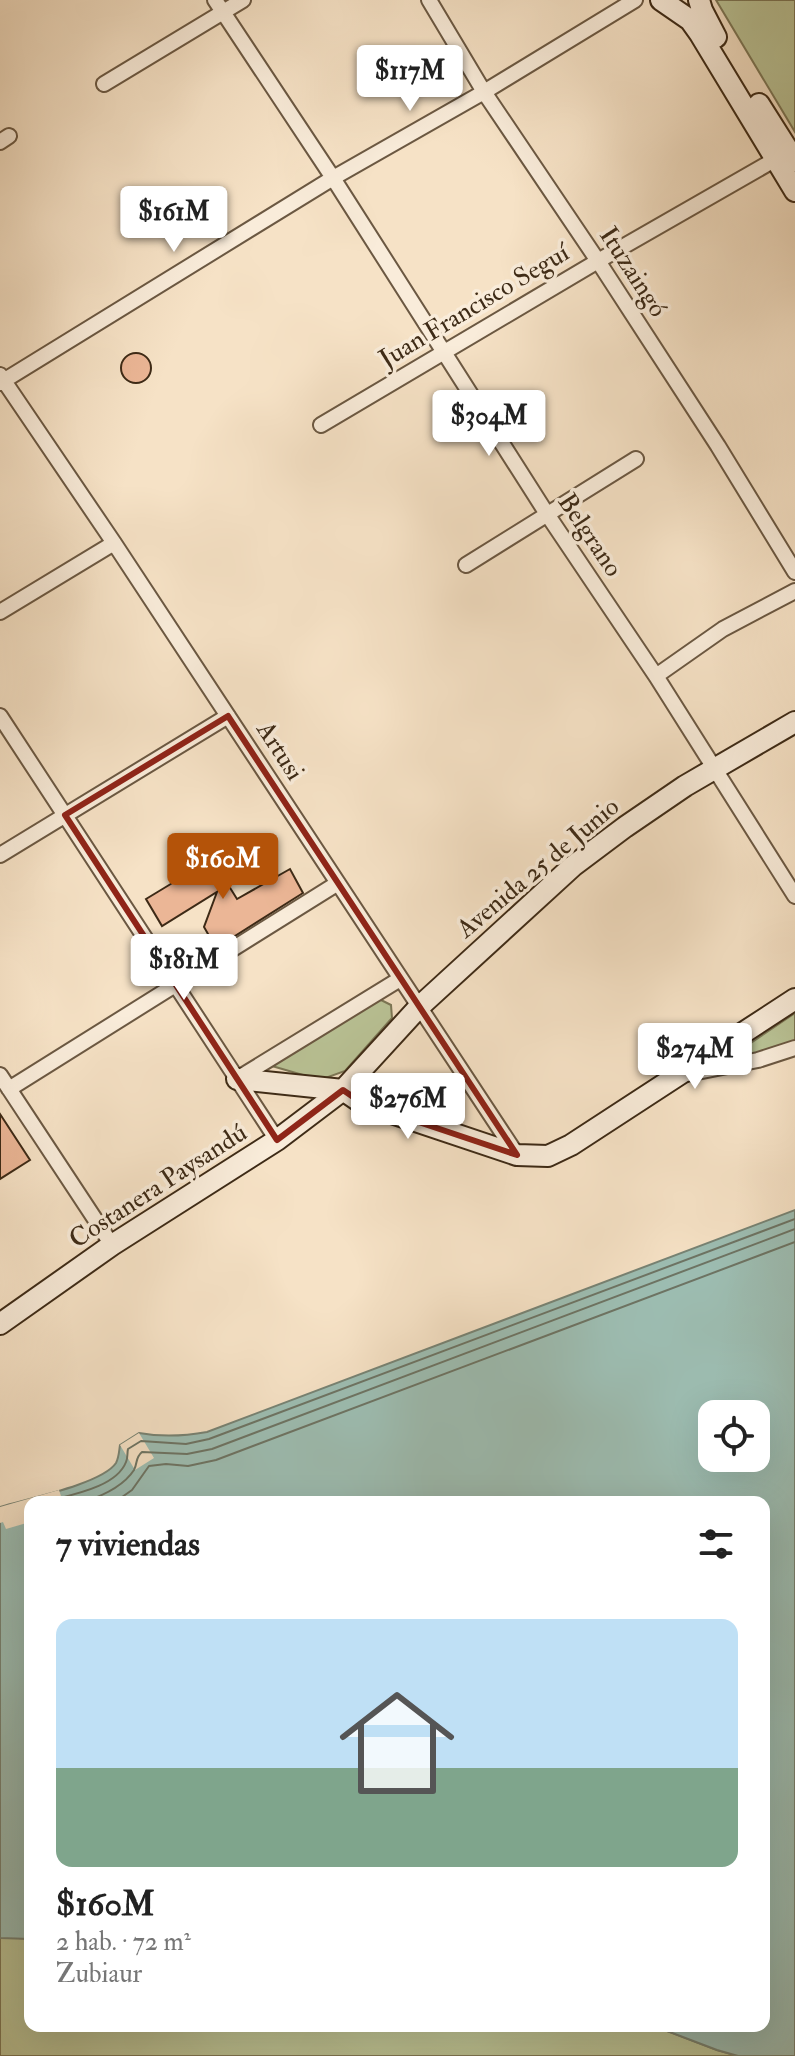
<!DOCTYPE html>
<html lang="es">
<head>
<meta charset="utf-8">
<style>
  body { margin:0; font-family:"IM FELL Double Pica",serif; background:#f2f2f2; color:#222; height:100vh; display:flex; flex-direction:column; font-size:30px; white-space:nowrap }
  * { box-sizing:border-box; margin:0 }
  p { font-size:26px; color:#767676 }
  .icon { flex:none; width:44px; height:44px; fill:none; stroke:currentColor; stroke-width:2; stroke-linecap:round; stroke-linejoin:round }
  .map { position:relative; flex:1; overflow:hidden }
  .sheet { position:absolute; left:24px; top:1496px; width:746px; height:536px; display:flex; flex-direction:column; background:#fff; border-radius:16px; box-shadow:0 8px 32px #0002 }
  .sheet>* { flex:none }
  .fabs { position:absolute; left:698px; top:1400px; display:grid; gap:16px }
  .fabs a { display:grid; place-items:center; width:72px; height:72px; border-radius:16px; background:#fff; box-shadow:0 8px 32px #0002; font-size:40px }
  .price { position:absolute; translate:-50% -68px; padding:0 18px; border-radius:8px; background:#fff; color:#222; font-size:26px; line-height:52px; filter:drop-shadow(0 2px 4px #0008) }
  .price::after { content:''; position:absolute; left:50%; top:48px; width:24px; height:18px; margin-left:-12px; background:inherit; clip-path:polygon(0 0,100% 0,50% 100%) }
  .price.on { background:#b45309; color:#fff }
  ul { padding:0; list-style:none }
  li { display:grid; align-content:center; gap:16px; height:424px; padding:0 32px }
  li+li { border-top:2px solid #e0e0e0 }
  li span { display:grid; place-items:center; height:248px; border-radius:16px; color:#555 }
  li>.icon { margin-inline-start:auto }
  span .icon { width:144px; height:144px; fill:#fffc; stroke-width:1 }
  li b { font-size:34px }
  h2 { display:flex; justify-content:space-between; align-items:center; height:96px; padding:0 32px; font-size:34px }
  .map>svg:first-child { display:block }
  .green { fill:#bac497; stroke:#7c7756; stroke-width:2 }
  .water { fill:#9dbeb3; stroke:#778374; stroke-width:2; fill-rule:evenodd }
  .pier { fill:#f6e2c6 }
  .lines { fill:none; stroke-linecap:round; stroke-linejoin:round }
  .shore { stroke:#6d7464; stroke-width:2 }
  .building { fill:#ebb696; stroke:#3d2a16; stroke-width:2 }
  .minor-casing { stroke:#6b5842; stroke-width:18 }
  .secondary-casing { stroke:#3d2a16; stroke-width:24 }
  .minor { stroke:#f9ecda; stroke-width:14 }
  .secondary { stroke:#f9ecda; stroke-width:20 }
  .marked { fill:none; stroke:#8f2418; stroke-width:6; stroke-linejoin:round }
  .labels { text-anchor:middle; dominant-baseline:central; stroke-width:7; stroke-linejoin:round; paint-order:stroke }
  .street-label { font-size:26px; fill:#3d2a16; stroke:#f9ecda }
</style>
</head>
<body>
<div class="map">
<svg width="795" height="2056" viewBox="0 0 795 2056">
  <rect width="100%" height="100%" fill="#f6e2c6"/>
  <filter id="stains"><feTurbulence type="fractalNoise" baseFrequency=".0025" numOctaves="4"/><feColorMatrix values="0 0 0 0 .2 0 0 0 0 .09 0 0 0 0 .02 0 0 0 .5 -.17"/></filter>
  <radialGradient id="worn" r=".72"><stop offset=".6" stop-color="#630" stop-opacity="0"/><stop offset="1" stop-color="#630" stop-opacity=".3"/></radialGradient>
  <path class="green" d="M 716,0 L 795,0 L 795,132 Z
    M 379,999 L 391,1005 L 392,1018 L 345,1071 L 320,1080 L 272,1066 L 274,1060 Z
    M 795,1013 L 795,1043 L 788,1047 L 727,1059 Z
    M 7,1937 L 30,1939 L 30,2026 L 654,2026 L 717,2050 L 738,2056 L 0,2056 L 0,1938 Z"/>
  <path class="water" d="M 795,1210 L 795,2056 L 738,2056 L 717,2050 L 654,2026 L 764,2026 L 764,1502 L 30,1502 L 30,1939 L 0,1938 L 0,1507 C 26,1499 102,1484 116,1463 C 119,1457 119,1451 120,1445 L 139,1433 C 161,1437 185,1436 207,1432 ZM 712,1414 L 756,1414 L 756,1458 L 712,1458 Z"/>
  <path class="pier" d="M 139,1433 L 154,1458 L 135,1470 L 120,1445 Z
    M 59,1490 L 63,1502 L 30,1502 L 30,1522 L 6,1529 L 3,1522 L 0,1523 L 0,1507 Z"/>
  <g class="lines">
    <path class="shore" d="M 45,1502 C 69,1495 116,1488 126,1462 C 128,1458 127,1453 128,1449 L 141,1441 L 186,1444 L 209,1439 L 795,1219
      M 84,1502 C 102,1496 123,1487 134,1470 C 138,1462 135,1458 142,1452 L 187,1454 L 212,1449 L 795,1229
      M 115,1502 L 132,1490 L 149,1466 L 166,1464 L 188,1466 L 216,1460 L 795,1242"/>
  </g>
  <path class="building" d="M121 368a15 15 0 1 1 30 0a15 15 0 1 1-30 0Z
    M 212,859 L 237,899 L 290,869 L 303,893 L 216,948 L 204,927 L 217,892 L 162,926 L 146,899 Z
    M 0,1114 L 30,1160 L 0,1179 Z"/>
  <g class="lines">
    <defs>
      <path id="minor" d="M 215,0 L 333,178 L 547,514 L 656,676 L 795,896
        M 429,0 L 484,92 L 598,261 L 718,446 L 795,572
        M 104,84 L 243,0
        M 0,142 L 9,136
        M 0,375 L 114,543 L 517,1155
        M 0,383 L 333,178 L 484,92 L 635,0
        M 321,425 L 598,261 L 776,159
        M 466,565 L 636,459
        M 0,612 L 114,543
        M 656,676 L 723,629 L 795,591
        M 0,716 L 277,1140
        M 0,855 L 228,716
        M 687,1074 L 758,1060 L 795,1048
        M 0,1075 L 112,1245
        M 237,1079 L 400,979
        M 9,1089 L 338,883"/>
      <path id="secondary" d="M 661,0 L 690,20 L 700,34 L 795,191
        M 699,0 L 702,10 L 716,37
        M 759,104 L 795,161
        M 237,1079 L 343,1090 L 362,1103 L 517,1155 L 548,1156 L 571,1145 L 795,999
        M 0,1324 L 112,1245 L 277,1140 L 343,1090 L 419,1007 L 573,866 L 625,827 L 685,786 L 795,722"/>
    </defs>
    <use href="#minor" class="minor-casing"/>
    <use href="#secondary" class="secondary-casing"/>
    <use href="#minor" class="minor"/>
    <use href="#secondary" class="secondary"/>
  </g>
  <path class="marked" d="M 228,716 L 517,1155 L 362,1103 L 343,1090 L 277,1140 L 65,815 Z"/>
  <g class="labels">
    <g class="street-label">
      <text transform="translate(633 272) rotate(57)">Ituzaingó</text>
      <text transform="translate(474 306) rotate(-31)">Juan Francisco Seguí</text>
      <text transform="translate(590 535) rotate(56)">Belgrano</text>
      <text transform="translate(280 751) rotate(57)">Artusi</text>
      <text transform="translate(538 868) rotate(-40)">Avenida 25 de Junio</text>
      <text transform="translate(158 1186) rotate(-33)">Costanera Paysandú</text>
    </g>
  </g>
  <rect width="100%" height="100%" filter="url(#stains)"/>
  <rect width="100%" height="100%" fill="url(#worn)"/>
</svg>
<div class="fabs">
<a><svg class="icon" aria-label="locate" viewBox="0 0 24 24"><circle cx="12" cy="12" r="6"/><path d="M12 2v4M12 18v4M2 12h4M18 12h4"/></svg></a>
</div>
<b class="price" style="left:410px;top:113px">$117M</b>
<b class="price" style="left:174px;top:254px">$161M</b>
<b class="price" style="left:489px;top:458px">$304M</b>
<b class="price on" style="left:223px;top:901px">$160M</b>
<b class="price" style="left:184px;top:1002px">$181M</b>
<b class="price" style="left:695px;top:1091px">$274M</b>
<b class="price" style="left:408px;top:1141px">$276M</b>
<section class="sheet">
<h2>7 viviendas<svg class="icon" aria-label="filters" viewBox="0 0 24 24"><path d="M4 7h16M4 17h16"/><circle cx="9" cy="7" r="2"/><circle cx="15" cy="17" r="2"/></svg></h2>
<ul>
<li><span style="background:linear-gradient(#bfe0f5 60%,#7fa58c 0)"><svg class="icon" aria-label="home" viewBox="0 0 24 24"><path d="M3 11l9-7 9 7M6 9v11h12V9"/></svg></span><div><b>$160M</b><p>2 hab. · 72 m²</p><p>Zubiaur</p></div></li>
</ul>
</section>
</div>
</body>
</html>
